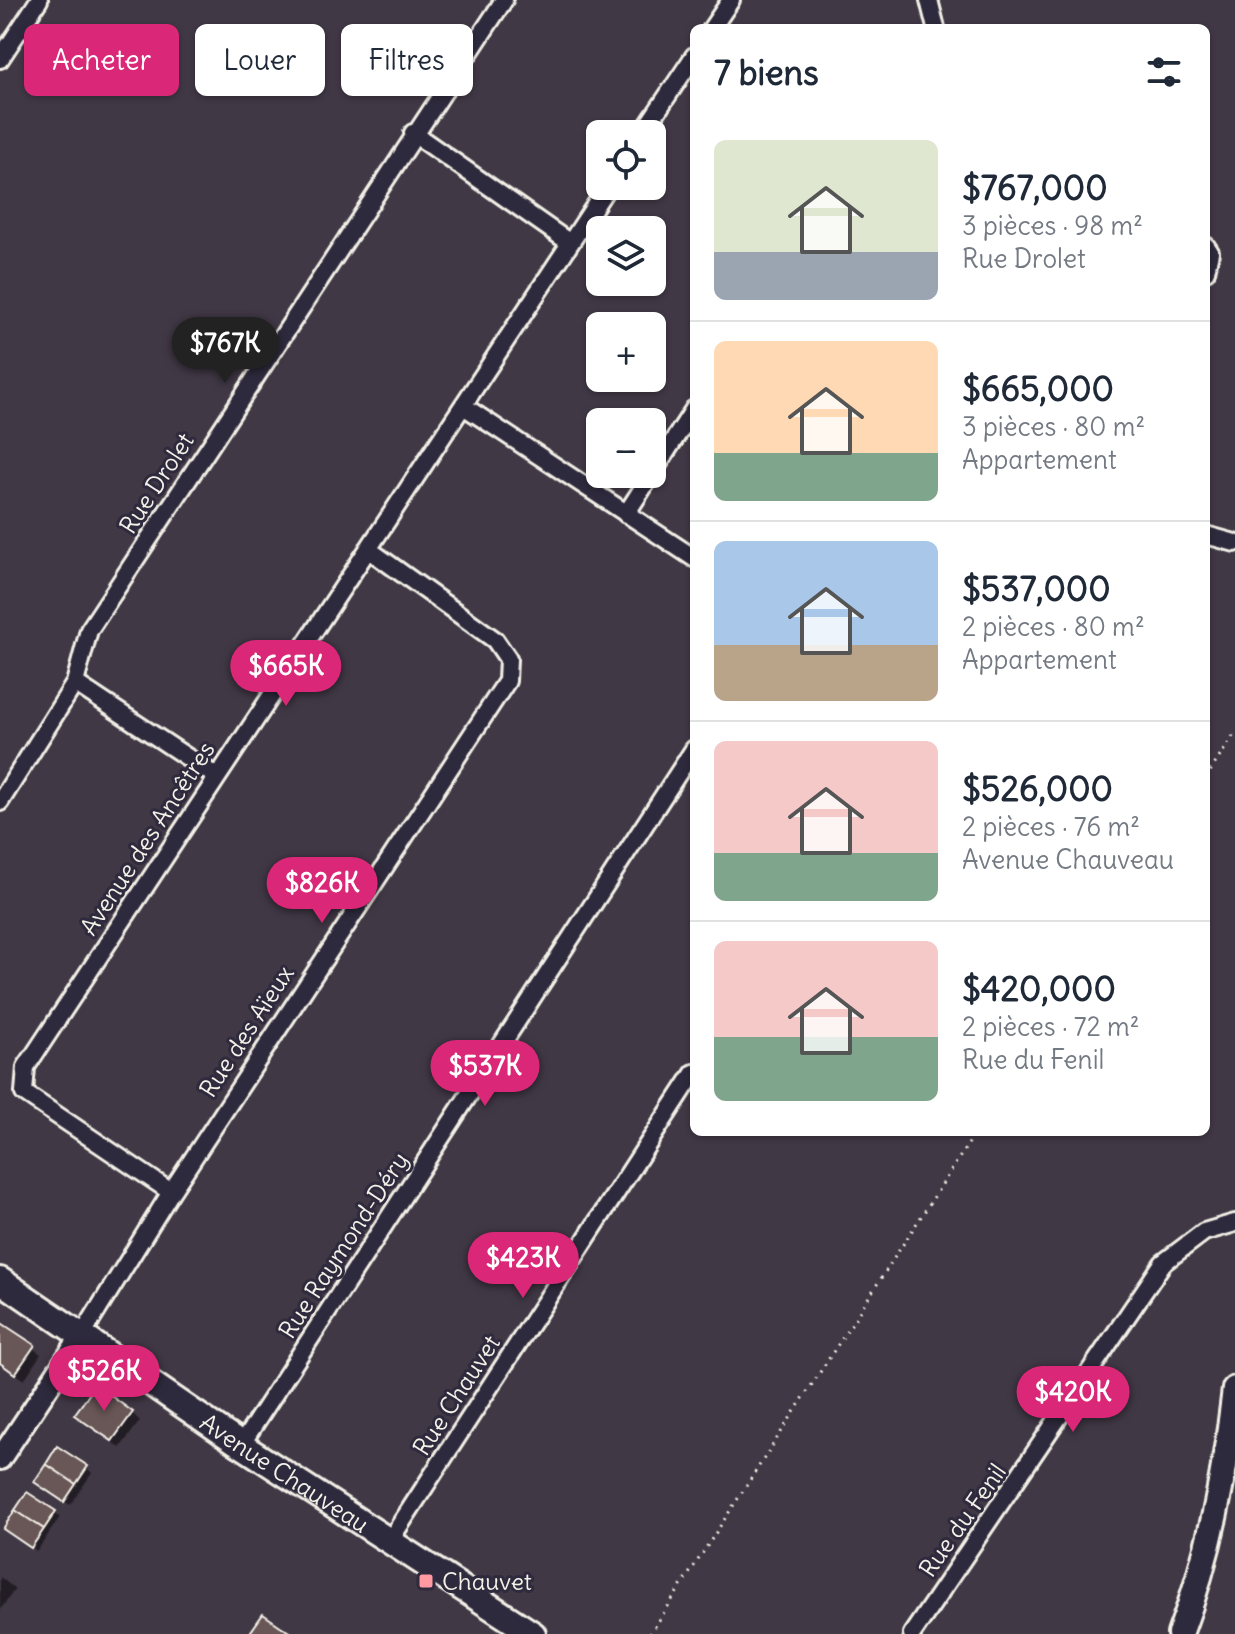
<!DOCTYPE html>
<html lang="fr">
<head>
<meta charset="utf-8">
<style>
  body { margin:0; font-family:Delius,sans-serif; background:#f6f6f7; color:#1f2937; height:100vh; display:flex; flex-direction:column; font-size:30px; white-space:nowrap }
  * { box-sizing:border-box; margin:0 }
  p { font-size:26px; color:#747a83 }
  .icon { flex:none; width:44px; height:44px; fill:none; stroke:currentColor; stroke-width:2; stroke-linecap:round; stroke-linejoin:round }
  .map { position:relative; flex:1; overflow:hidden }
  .side { position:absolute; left:690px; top:24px; width:520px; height:1112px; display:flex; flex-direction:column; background:#fff; border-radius:12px; box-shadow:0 2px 6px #0004 }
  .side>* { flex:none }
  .top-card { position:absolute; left:24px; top:24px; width:546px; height:72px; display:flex; gap:16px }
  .fabs { position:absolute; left:586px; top:120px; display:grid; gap:16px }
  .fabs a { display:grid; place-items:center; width:80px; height:80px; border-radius:12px; background:#fff; box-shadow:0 2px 6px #0004; font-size:40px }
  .price { position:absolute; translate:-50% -68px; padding:0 18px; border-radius:28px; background:#db2777; color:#fff; font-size:26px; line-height:52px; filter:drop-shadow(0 2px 4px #0008) }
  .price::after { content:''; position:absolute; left:50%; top:48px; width:24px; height:18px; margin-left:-12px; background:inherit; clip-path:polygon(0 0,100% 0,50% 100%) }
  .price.selected { background:#222; color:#fff }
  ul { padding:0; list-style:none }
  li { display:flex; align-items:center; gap:24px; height:200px; padding:0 24px }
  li+li { border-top:2px solid #e0e1e3 }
  li span { display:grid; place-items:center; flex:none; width:224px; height:160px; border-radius:12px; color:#555 }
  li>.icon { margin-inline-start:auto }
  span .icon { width:96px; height:96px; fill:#fffc; stroke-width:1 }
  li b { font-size:34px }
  h2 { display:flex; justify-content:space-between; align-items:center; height:96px; padding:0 24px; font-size:34px }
  .tag { padding:0 28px; border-radius:12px; background:#fff; box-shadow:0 2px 6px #0004; font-size:28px; line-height:72px }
  .tag.selected { background:#db2777; color:#fff }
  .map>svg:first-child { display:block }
  .shadow { fill:#0007 }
  .building { fill:#695757; stroke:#f4f1e8; stroke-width:2 }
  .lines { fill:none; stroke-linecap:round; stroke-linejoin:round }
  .minor-casing { stroke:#f4f1e8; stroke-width:22 }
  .tertiary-casing { stroke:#f4f1e8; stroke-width:26 }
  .secondary-casing { stroke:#f4f1e8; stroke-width:30 }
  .path { stroke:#f4f1e8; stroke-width:3; stroke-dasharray:2 6; stroke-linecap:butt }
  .minor { stroke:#2f2a3d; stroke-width:16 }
  .tertiary { stroke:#2f2a3d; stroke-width:20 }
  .secondary { stroke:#2f2a3d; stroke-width:24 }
  .poi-dot { fill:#ff9aa2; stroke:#2f2a3d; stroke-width:3 }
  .labels { text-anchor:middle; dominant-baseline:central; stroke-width:6; stroke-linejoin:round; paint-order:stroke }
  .street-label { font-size:24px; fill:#f4f1e8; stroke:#2f2a3d }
  .poi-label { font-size:24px; fill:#f4f1e8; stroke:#2f2a3d; text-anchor:start }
</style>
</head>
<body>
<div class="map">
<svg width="1235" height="1634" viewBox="0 0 1235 1634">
  <rect width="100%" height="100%" fill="#403845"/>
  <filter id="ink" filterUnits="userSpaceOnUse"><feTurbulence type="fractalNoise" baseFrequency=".0125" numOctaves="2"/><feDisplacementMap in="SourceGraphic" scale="16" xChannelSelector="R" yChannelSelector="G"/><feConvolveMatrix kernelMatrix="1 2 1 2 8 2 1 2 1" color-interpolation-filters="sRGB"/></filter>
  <g filter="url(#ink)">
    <path class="shadow" d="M 0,1325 L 41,1354 L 24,1380 L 0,1364 Z
      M 132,1413 L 140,1421 L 120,1448 L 77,1415 Z
      M 87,1468 L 92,1473 L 70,1505 L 41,1486 Z
      M 55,1512 L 60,1517 L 37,1551 L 10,1534 Z
      M 0,1577 L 15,1589 L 0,1610 Z"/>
    <path class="building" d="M 0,1322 L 35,1345 L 15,1374 L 0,1363 Z
      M 96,1385 L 133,1412 L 112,1441 L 74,1415 Z
      M 57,1446 L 88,1466 L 76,1484 L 46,1464 Z
      M 46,1464 L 76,1484 L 64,1502 L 34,1482 Z
      M 27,1492 L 56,1511 L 44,1529 L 15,1510 Z
      M 15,1510 L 44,1529 L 31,1548 L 3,1529 Z
      M 263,1614 L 292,1634 L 249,1634 Z"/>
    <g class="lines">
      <defs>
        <path id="minor" d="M 929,0 L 936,28
          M 712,28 L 731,0
          M 0,59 L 39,0
          M 413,133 L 570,243
          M 642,134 L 694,56
          M 1206,246 L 1210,252 L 1206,271
          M 465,407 L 694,558
          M 626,514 L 694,409
          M 1206,535 L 1235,543
          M 75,683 L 217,777
          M 0,802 L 75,683 L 89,630 L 504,0
          M 171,1192 L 24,1093 L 26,1067 L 608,186
          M 81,1337 L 171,1192 L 507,681 L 508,659 L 495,640 L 368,549
          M 241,1445 L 694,749
          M 392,1544 L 394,1534 L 694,1073
          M 912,1634 L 1163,1263 L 1204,1232 L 1235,1223"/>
        <path id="tertiary" d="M 0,1459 L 81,1337"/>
        <g id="secondary">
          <path id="s1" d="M 0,1280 L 241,1445 L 533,1634"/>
          <path d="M 1180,1634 C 1210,1554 1225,1474 1235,1389"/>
        </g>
      </defs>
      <use href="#minor" class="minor-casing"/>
      <use href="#tertiary" class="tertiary-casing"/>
      <use href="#secondary" class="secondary-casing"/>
      <path class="path" d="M 1206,778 L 1235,733
        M 650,1634 L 976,1132"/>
      <use href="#minor" class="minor"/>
      <use href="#tertiary" class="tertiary"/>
      <use href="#secondary" class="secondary"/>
    </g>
  </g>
  <rect class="poi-dot" x="418" y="1573" width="16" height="16" rx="4"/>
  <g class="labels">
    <g class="street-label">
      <text transform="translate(156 483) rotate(-57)">Rue Drolet</text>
      <text transform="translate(147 838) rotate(-57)">Avenue des Ancêtres</text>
      <text transform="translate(246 1031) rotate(-57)">Rue des Aïeux</text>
      <text transform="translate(343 1245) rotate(-57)">Rue Raymond-Déry</text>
      <text transform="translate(456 1395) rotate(-57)">Rue Chauvet</text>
      <text stroke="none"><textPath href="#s1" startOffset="344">Avenue Chauveau</textPath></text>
      <text transform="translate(962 1520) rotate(-55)">Rue du Fenil</text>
    </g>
    <g class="poi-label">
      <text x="442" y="1581">Chauvet</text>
    </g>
  </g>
</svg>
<div class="fabs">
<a><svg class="icon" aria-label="locate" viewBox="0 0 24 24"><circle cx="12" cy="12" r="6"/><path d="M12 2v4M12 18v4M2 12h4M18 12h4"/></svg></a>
<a><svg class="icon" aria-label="layers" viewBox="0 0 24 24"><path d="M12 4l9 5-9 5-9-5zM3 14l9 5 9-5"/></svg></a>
<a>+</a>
<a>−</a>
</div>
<b class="price selected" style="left:225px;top:385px">$767K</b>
<b class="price" style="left:286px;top:708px">$665K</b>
<b class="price" style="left:322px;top:925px">$826K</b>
<b class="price" style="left:485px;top:1108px">$537K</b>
<b class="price" style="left:523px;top:1300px">$423K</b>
<b class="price" style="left:104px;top:1413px">$526K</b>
<b class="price" style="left:1073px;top:1434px">$420K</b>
<div class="top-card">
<a class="tag selected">Acheter</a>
<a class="tag">Louer</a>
<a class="tag">Filtres</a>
</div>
<section class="side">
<h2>7 biens<svg class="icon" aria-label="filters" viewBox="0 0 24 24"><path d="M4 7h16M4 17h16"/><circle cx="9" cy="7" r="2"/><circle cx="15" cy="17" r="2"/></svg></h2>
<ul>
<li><span style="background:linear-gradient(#dfe7d0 70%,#9aa5b1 0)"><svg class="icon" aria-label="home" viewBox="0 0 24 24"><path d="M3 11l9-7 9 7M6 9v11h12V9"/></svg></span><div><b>$767,000</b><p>3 pièces · 98 m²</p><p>Rue Drolet</p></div></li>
<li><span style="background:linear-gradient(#ffd9b3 70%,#7fa58c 0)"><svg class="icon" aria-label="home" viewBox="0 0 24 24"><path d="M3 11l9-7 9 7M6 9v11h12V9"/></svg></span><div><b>$665,000</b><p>3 pièces · 80 m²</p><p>Appartement</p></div></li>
<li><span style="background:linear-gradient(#a9c7e8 65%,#b9a48a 0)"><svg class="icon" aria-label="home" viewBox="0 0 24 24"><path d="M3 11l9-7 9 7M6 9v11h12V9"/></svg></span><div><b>$537,000</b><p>2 pièces · 80 m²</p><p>Appartement</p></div></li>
<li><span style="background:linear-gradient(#f6c9c9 70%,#7fa58c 0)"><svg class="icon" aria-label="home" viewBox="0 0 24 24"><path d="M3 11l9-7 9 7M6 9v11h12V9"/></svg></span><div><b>$526,000</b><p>2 pièces · 76 m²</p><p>Avenue Chauveau</p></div></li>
<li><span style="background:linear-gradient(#f6c9c9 60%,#7fa58c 0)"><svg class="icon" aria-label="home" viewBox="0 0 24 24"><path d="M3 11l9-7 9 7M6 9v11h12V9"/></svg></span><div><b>$420,000</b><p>2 pièces · 72 m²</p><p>Rue du Fenil</p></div></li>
</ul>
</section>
</div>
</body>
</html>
